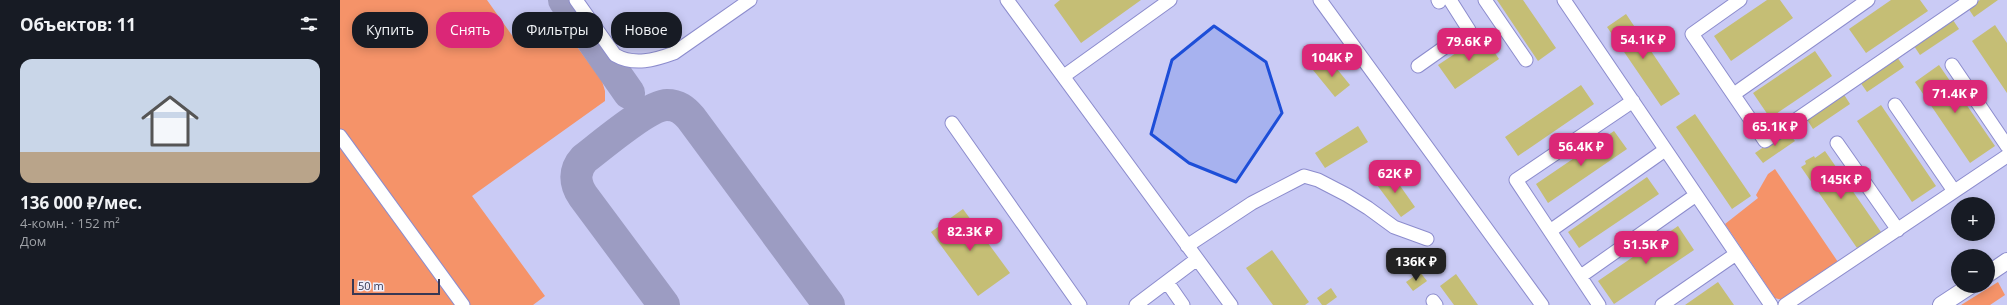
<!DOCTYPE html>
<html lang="ru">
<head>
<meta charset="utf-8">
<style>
  body { margin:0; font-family:"Open Sans",sans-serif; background:#242831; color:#f1f3f6; height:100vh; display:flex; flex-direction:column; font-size:15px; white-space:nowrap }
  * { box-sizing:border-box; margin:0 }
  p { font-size:13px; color:#9ea1a6 }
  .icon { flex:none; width:22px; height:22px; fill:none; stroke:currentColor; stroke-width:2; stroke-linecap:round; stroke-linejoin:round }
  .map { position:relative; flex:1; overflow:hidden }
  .side { display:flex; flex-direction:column; background:#171b24; width:340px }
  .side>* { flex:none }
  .banner { position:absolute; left:12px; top:12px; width:380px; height:36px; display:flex; gap:8px }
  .fabs { position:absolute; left:1611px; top:197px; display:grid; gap:8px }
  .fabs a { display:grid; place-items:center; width:44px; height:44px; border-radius:50%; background:#171b24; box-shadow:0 2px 10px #0003; font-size:20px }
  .scale { position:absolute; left:12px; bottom:10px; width:88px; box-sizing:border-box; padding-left:4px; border:2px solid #383854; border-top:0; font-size:11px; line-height:14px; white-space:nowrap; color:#383854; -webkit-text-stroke:3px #eeeffd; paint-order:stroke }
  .price { position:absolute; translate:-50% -34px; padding:0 9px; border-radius:8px; background:#db2777; color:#fff; font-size:13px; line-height:26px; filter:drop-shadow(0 1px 2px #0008) }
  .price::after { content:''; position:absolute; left:50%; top:24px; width:12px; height:9px; margin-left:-6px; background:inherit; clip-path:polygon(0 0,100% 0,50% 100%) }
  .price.active { background:#222; color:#fff }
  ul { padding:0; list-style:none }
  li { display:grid; align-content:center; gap:8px; height:212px; padding:0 20px }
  li span { display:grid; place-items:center; height:124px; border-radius:12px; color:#555 }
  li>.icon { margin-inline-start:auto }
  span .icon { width:72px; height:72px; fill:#fffc; stroke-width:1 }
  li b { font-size:17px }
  h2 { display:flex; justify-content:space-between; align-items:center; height:48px; padding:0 20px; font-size:17px }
  .chip { padding:0 14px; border-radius:16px; background:#171b24; box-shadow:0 2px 10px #0003; font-size:14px; line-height:36px }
  .chip.active { background:#db2777; color:#fff }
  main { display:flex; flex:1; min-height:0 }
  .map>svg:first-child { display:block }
  .green { fill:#f59369 }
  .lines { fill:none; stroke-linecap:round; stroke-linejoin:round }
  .taxiway { stroke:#9c9cc2; stroke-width:32 }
  .building { fill:#c5be75 }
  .minor-casing { stroke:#8c8ccd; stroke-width:15 }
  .major-casing { stroke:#8c8ccd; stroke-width:18 }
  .minor { stroke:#fff; stroke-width:13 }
  .major { stroke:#fff; stroke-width:16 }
  .marked { fill:#1d4ed8; fill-opacity:0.2; stroke:#1d4ed8; stroke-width:3; stroke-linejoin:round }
</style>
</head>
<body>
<main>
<section class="side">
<h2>Объектов: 11<svg class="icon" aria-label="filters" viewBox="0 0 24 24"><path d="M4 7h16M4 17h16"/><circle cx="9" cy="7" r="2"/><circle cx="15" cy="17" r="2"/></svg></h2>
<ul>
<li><span style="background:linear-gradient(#c9d6e8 75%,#b9a48a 0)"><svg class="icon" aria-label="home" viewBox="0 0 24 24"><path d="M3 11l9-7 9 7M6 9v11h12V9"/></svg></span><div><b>136 000 ₽/мес.</b><p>4-комн. · 152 m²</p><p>Дом</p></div></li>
</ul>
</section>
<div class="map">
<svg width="1667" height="305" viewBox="0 0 1667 305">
  <rect width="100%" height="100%" fill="#cacbf5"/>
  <path class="green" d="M 0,0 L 147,0 L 176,41 L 211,20 L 219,22 L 262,81 L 265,91 L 265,101 L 132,196 L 205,296 L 193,305 L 126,305 L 0,133 Z
    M 0,145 L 117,305 L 0,305 Z
    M 1435,169 L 1498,262 L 1442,300 L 1435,298 L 1385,224 L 1418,198 L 1416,195 L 1428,174 Z
    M 1658,282 L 1665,295 L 1650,305 L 1621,305 Z"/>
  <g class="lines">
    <path class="taxiway" d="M 224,0 L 289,93
      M 324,305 L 243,196 C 234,183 234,170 244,159 C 261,146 309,105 327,105 C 338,105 344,110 351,118 L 489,305"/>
  </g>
  <path class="building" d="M 720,0 L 801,0 L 741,43 L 714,5 Z
    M 1157,0 L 1183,0 L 1216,48 L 1198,61 Z
    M 1427,0 L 1440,0 L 1453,18 L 1391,61 L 1374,36 Z
    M 1551,0 L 1580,0 L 1588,11 L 1526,53 L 1509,29 Z
    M 1640,0 L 1658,0 L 1634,17 L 1628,8 Z
    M 1286,14 L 1340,94 L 1321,106 L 1267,27 Z
    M 1613,20 L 1619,29 L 1580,55 L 1574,46 Z
    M 1655,25 L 1667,43 L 1667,93 L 1632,41 Z
    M 1143,35 L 1159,59 L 1115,89 L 1098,65 Z
    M 1475,51 L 1492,76 L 1430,118 L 1413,93 Z
    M 1557,57 L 1564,67 L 1527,92 L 1520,82 Z
    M 988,58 L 1010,85 L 995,97 L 973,70 Z
    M 1599,65 L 1655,146 L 1630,163 L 1575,82 Z
    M 1241,85 L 1254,104 L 1178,156 L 1165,137 Z
    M 1503,93 L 1510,104 L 1473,129 L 1466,118 Z
    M 1541,105 L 1596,186 L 1572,202 L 1517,121 Z
    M 1355,114 L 1411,196 L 1392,209 L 1336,127 Z
    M 1018,126 L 1028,142 L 985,168 L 975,153 Z
    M 1274,131 L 1287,149 L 1208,203 L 1196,184 Z
    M 1447,131 L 1455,141 L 1423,163 L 1415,153 Z
    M 1485,151 L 1541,232 L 1534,237 L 1536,239 L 1527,245 L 1526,243 L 1517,248 L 1461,167 L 1466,164 L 1465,161 L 1474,156 L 1475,158 Z
    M 1049,170 L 1075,207 L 1061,217 L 1034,181 Z
    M 1307,177 L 1319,194 L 1239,248 L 1228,232 Z
    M 623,209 L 670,273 L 638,296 L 591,232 Z
    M 1338,226 L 1354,250 L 1274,304 L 1258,281 Z
    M 932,250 L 969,302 L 965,305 L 933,305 L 906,268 Z
    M 1080,272 L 1087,281 L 1073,291 L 1066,282 Z
    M 1116,274 L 1138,305 L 1114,305 L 1100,286 Z
    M 1378,282 L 1394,305 L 1345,305 Z
    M 991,288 L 997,297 L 986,305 L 982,305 L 977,298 Z"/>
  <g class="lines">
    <defs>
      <path id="minor" d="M 236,0 L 275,55 C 294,66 315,60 334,53 L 410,0
        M 667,0 L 891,305
        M 980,0 L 1202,305
        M 1098,0 L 1099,2 L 1100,0
        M 1145,0 L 1186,60
        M 1224,0 L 1431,305
        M 1400,0 L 1352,34 L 1425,141 L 1631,0
        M 1612,65 L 1667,146
        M 1078,66 L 1129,30 L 1110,0
        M 724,76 L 830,0
        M 1394,94 L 1528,0
        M 1555,105 L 1614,191
        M 612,123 L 740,305
        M 0,136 L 123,305
        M 1497,143 L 1558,230
        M 1210,231 L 1325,150
        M 847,246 L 912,203 L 964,176 L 978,180 L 1007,195 L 1028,208 L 1054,227 L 1087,239
        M 1241,276 L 1356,195
        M 827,282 L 843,305
        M 1093,301 L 1096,305
        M 796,305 L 857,259
        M 1259,305 L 1176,180 L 1293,101
        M 1322,305 L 1396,254
        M 1445,305 L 1667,156"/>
      <path id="major" d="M 1648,274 L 1667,261
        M 1601,305 L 1630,286"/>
    </defs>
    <use href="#minor" class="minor-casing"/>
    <use href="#major" class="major-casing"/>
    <use href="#minor" class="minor"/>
    <use href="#major" class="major"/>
  </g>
  <path class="marked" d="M 874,26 L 926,62 L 942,113 L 896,182 L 849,163 L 811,134 L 832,60 Z"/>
</svg>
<div class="fabs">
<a>+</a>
<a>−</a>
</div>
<div class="scale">50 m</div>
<b class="price" style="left:1303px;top:60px">54.1K ₽</b>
<b class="price" style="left:1129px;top:62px">79.6K ₽</b>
<b class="price" style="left:992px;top:78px">104K ₽</b>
<b class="price" style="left:1615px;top:114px">71.4K ₽</b>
<b class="price" style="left:1435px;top:147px">65.1K ₽</b>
<b class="price" style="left:1241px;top:167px">56.4K ₽</b>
<b class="price" style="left:1055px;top:194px">62K ₽</b>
<b class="price" style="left:1501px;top:200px">145K ₽</b>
<b class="price" style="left:630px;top:252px">82.3K ₽</b>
<b class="price" style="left:1306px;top:265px">51.5K ₽</b>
<b class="price active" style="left:1076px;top:282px">136K ₽</b>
<div class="banner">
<a class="chip">Купить</a>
<a class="chip active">Снять</a>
<a class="chip">Фильтры</a>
<a class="chip">Новое</a>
</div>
</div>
</main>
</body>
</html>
